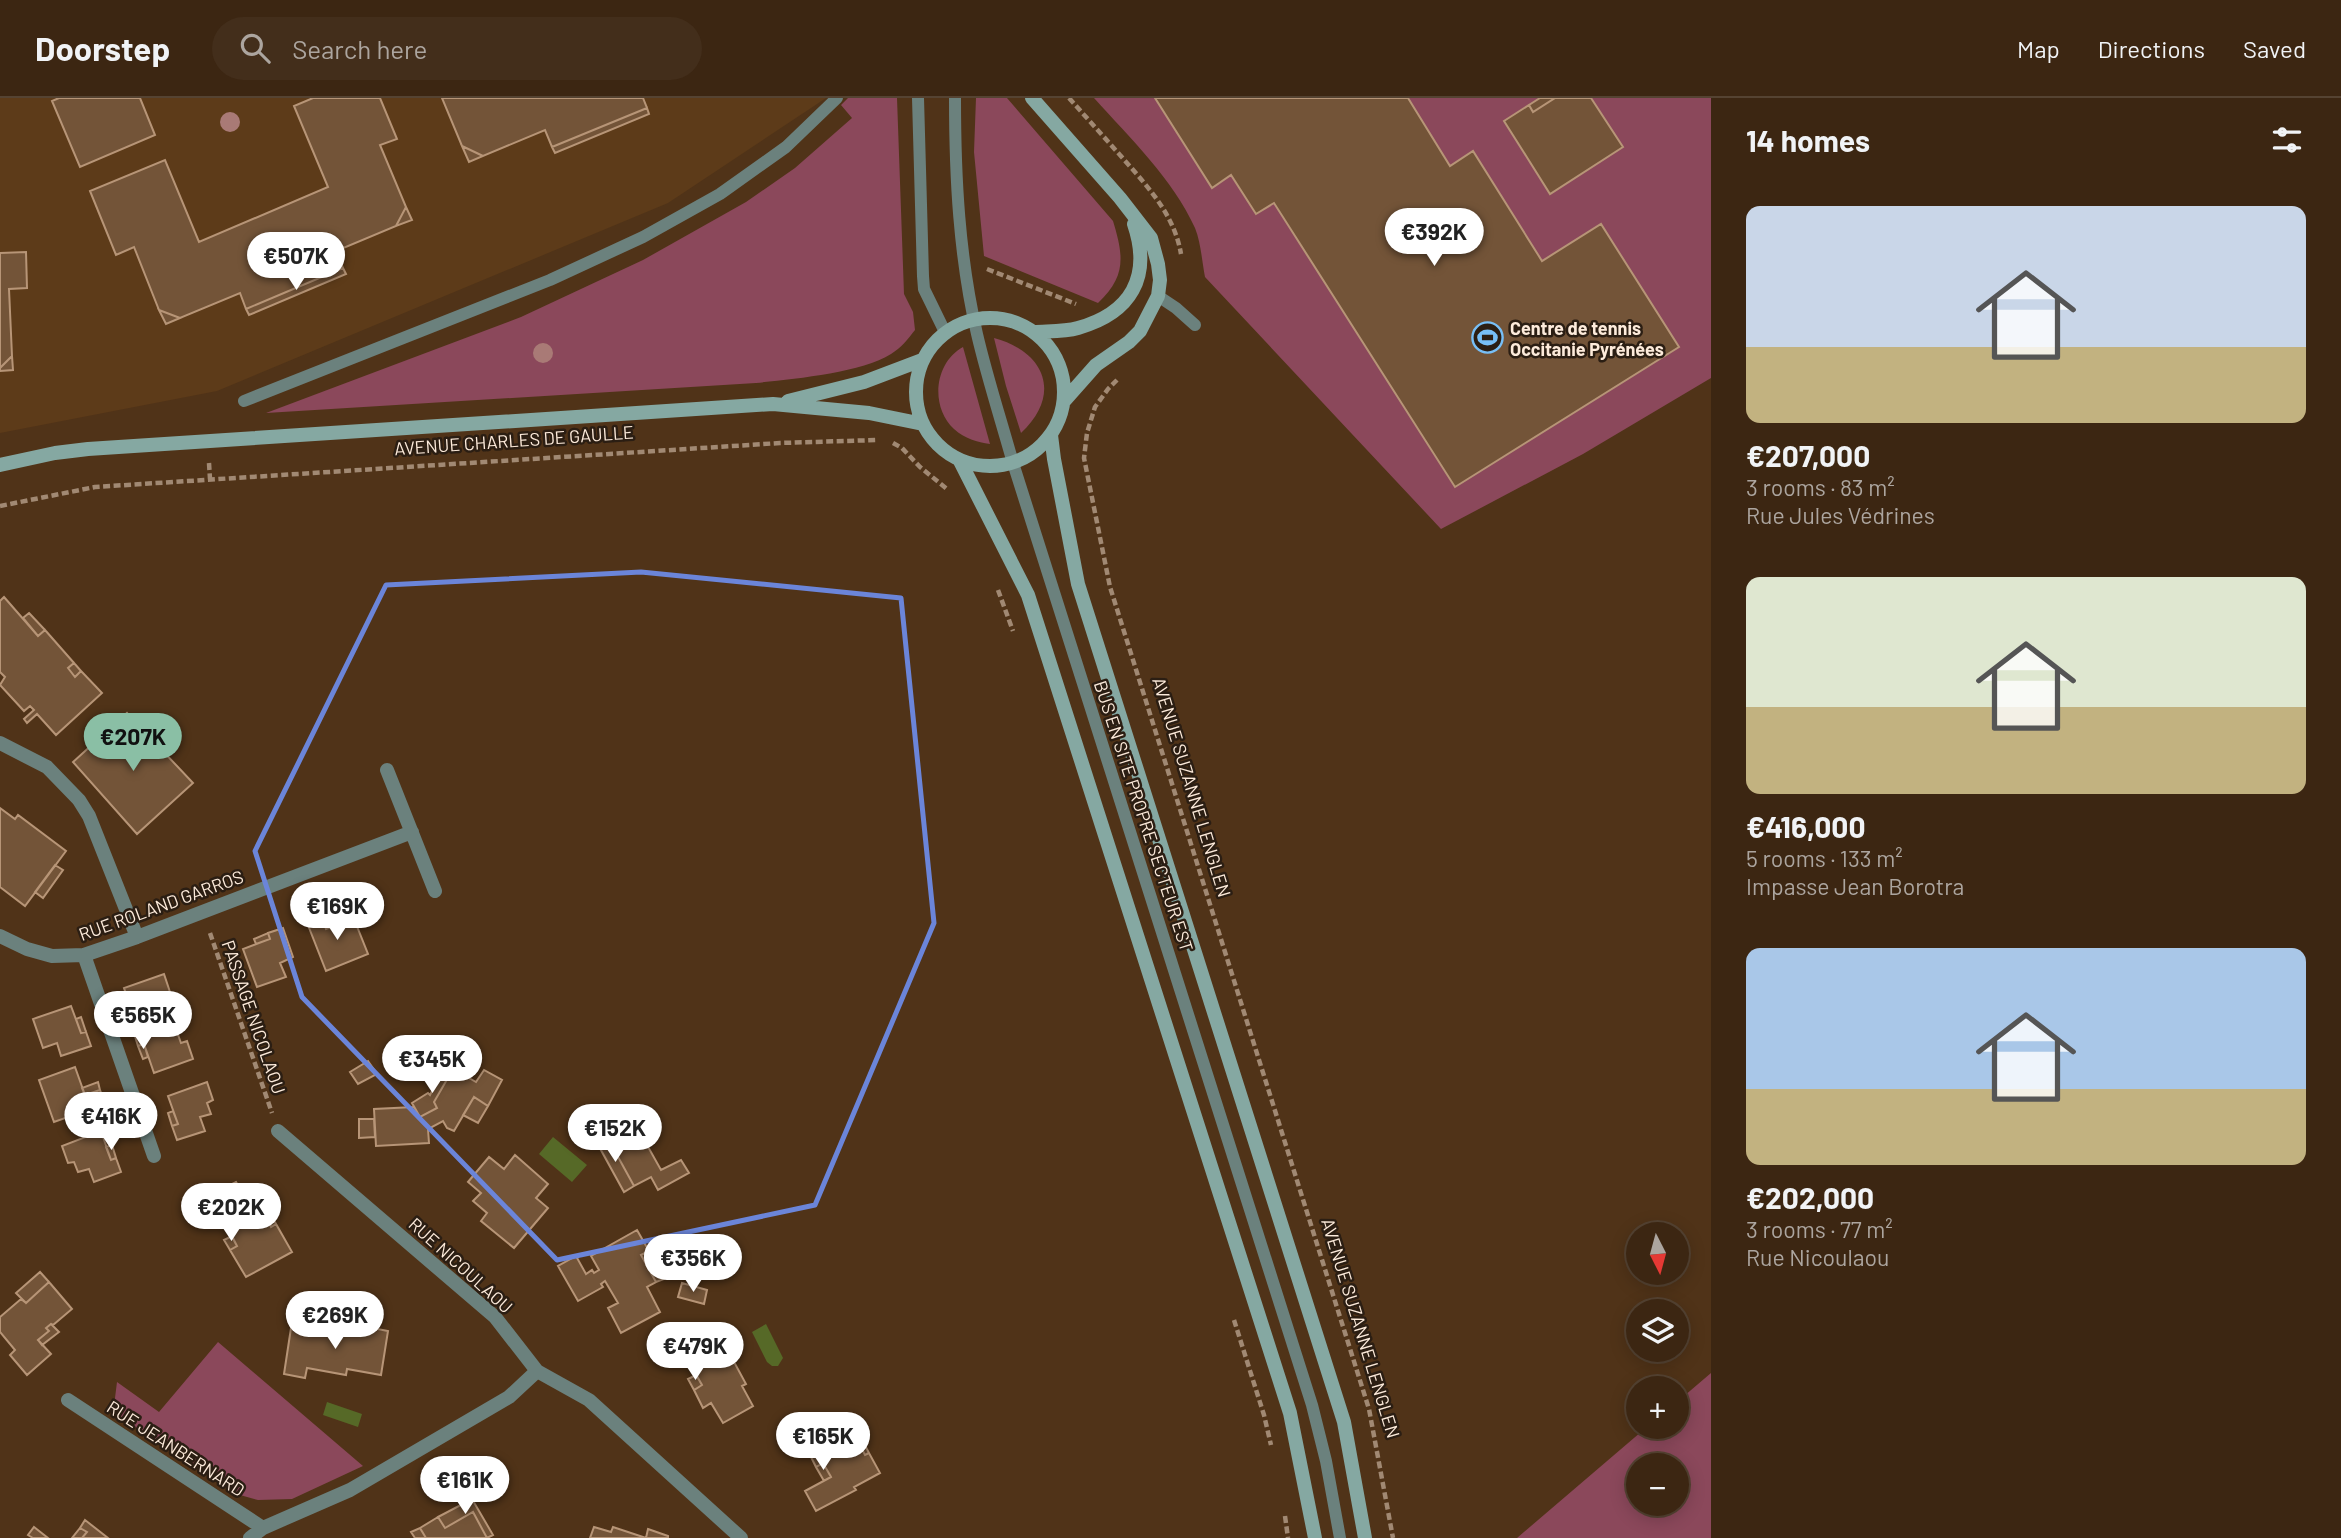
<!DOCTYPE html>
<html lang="en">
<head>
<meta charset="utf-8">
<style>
  body { margin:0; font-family:Barlow,sans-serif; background:#432e1b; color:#f1f3f6; height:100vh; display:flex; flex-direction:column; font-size:26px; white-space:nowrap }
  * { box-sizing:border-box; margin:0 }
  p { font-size:23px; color:#aca59f }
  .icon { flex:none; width:38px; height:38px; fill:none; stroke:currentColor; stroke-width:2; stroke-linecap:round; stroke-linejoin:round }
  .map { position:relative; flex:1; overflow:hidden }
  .drawer { display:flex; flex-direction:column; background:#3c2612; width:630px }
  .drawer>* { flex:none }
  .needle { width:46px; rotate:174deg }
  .controls { position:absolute; left:1626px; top:1124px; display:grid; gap:14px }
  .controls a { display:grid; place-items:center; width:63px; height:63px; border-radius:50%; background:#3c2612; box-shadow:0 4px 18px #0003,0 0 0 2px #554332; font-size:35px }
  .price { position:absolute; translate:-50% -60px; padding:0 16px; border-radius:24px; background:#fff; color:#222; font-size:23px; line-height:46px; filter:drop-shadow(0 2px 4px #0008) }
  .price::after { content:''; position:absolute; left:50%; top:42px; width:21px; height:16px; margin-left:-10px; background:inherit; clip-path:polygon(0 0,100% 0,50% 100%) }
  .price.active { background:#8abfa5; color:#111 }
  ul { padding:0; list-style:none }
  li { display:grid; align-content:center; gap:14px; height:371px; padding:0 35px }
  li span { display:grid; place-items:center; height:217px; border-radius:14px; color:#555 }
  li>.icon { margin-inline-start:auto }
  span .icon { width:126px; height:126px; fill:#fffc; stroke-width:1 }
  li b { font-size:30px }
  h2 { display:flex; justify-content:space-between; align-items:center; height:84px; padding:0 35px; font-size:30px }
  header { display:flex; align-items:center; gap:42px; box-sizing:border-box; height:98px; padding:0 35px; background:#3c2612; border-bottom:2px solid #554332 }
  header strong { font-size:33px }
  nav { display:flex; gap:38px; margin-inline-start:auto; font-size:24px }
  .search { width:490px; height:63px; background:#432e1b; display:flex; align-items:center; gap:18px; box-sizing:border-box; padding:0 24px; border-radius:38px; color:#aca59f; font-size:26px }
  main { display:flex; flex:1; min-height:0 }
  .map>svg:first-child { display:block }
  .built { fill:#5d3b19 }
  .green { fill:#8b485b; fill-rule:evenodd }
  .water { fill:#566927 }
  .building { fill:#735438; stroke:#b79577; stroke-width:2 }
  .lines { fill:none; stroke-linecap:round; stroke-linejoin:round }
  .path { stroke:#a18973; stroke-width:4.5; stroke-dasharray:7 3.5; stroke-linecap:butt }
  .lane { stroke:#6b817d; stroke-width:12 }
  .street { stroke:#6b817d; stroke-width:14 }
  .secondary { stroke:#85a8a2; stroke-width:14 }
  .tree { fill:#a97a76 }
  .marked { fill:none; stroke:#6b85d9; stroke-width:5; stroke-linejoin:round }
  .labels { text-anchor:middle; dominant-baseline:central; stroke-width:5; stroke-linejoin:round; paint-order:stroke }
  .poi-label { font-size:18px; font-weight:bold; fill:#fdebdb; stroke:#2b1e13; text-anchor:start }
  .street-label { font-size:18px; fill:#fdebdb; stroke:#2b1e13 }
</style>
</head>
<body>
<header>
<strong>Doorstep</strong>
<div class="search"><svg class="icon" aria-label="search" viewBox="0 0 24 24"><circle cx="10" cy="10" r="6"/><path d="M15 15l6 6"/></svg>Search here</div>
<nav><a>Map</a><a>Directions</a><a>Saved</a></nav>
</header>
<main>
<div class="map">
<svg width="1711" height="1440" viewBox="0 0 1711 1440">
  <rect width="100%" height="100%" fill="#503318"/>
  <path class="built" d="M 0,0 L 826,0 L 668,105 L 217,293 L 0,335 Z"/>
  <path class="green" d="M 848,0 L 897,0 L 904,196 L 913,214 L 915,232 C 908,241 901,250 891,256 C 861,275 793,281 756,285 L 266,315 L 521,219 L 643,162 L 746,104 L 795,70 L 852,20 L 841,7 Z
    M 976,0 L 1007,0 L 1113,123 C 1124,159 1126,178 1098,205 L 984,158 L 974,54 Z
    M 1094,0 L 1711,0 L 1711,280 L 1583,356 L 1441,431 L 1205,179 C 1202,164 1201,145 1195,130 C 1173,81 1130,40 1094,0 Z
    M 994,240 C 1046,254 1062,297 1021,335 L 1006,288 Z
    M 963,249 L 990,346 C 977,344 965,341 954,331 C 930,309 934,265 963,249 Z
    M 218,1244 L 363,1368 L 292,1401 L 258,1402 L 240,1397 L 121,1320 L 114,1308 L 117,1284 L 159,1314 Z
    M 1711,1275 L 1711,1440 L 1517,1440 L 1648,1328 L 1676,1328 L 1677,1304 ZM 1638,1367 L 1676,1367 L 1676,1405 L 1638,1405 Z"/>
  <path class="water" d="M 429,939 L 441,957 L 397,981 L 386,963 Z
    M 553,1039 L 587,1067 L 572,1084 L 539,1056 Z
    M 692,1150 L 723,1159 L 727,1166 L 724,1177 L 717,1181 L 685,1171 L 681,1165 L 684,1153 Z
    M 766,1226 L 783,1260 L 778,1268 L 772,1268 L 767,1264 L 752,1234 Z
    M 327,1304 L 362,1316 L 358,1329 L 323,1317 Z"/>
  <path class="building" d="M 59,0 L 140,0 L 155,37 L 80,69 L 52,3 Z
    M 313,0 L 380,0 L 397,41 L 380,47 L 406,109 L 396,128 L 336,153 L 343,170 L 246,211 L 240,195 L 180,220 L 159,212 L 134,149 L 116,157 L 90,93 L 165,62 L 199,144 L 328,89 L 294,8 Z
    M 442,0 L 643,0 L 647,10 L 552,49 L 545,32 L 483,58 L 462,48 Z
    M 1155,0 L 1408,0 L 1450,68 L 1473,53 L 1542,163 L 1601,126 L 1679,249 L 1455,389 L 1274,105 L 1256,116 L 1231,77 L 1212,90 Z
    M 1540,0 L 1555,0 L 1533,14 L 1529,7 Z
    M 1555,0 L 1591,0 L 1623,49 L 1550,96 L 1504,23 L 1529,7 L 1533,14 Z
    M 647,10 L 649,16 L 555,55 L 552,49 Z
    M 462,48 L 483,58 L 469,64 Z
    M 406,109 L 412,122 L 396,128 Z
    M 26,154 L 27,190 L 9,191 L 12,258 L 0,270 L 0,155 Z
    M 343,170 L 346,176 L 249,217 L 246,211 Z
    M 159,212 L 180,220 L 166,226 Z
    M 12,258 L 13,272 L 0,273 L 0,270 Z
    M 4,499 L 38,538 L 45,532 L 74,565 L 68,570 L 75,579 L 81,573 L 102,595 L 56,637 L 37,616 L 27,625 L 24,621 L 34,612 L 30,608 L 24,613 L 0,587 L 5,579 L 0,574 L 0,503 Z
    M 29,515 L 45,532 L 38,538 L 23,520 Z
    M 74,565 L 81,573 L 75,579 L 68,570 Z
    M 127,615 L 193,685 L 137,736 L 73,664 Z
    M 0,710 L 15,721 L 18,717 L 66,753 L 25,808 L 0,789 Z
    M 55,767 L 63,772 L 43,800 L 35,794 Z
    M 327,813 L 334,828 L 326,831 L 320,815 Z
    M 320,815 L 326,831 L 354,821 L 368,856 L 326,873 L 306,822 Z
    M 283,830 L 293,859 L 280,865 L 286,879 L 257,889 L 243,851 L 270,841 L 268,835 Z
    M 268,835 L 270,841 L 256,846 L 254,841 Z
    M 164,876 L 170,894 L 164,896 L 168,907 L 164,908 L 173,935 L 177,934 L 181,945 L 187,943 L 193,961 L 154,975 L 144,946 L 138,948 L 129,919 L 134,918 L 124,890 Z
    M 71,908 L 81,935 L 86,934 L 91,948 L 61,958 L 57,945 L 43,950 L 33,921 Z
    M 81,919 L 86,934 L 81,935 L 76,921 Z
    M 144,946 L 148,959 L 143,961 L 138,948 Z
    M 368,963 L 377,976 L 358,986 L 350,974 Z
    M 446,967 L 453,971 L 434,1004 L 437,1010 L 420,1019 L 412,1005 L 428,995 L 430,997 Z
    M 75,969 L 85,997 L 100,992 L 105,1006 L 54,1024 L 39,982 Z
    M 453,971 L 476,984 L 484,972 L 502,982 L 488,1008 L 474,999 L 454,1033 L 447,1030 L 443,1023 L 428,1031 L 429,1045 L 376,1048 L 374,1011 L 414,1009 L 420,1019 L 437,1010 L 434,1004 Z
    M 98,984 L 100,992 L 85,997 L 82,990 Z
    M 207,984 L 213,1002 L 207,1005 L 211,1016 L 200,1019 L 205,1033 L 177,1042 L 172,1028 L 178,1026 L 168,998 Z
    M 474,999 L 488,1008 L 478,1025 L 463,1017 Z
    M 173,1013 L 178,1026 L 172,1028 L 168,1015 Z
    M 359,1021 L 374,1021 L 375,1039 L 359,1040 Z
    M 633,1022 L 661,1072 L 681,1062 L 689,1075 L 658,1092 L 651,1079 L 634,1088 L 606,1037 Z
    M 101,1033 L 111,1062 L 116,1060 L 121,1074 L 94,1084 L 89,1071 L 78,1074 L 74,1064 L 68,1065 L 62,1048 Z
    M 606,1037 L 634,1088 L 624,1094 L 596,1043 Z
    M 112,1047 L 116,1060 L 111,1062 L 106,1049 Z
    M 515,1057 L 548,1086 L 536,1100 L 548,1110 L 514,1150 L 481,1123 L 487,1115 L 473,1103 L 481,1095 L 468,1084 L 489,1059 L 504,1071 Z
    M 236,1084 L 243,1096 L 250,1091 L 261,1110 L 256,1113 L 261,1123 L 266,1119 L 271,1129 L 276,1126 L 292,1154 L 246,1179 L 230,1152 L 237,1148 L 216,1110 L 225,1105 L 218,1093 Z
    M 265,1106 L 276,1126 L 271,1129 L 266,1119 L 261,1123 L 256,1113 Z
    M 637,1132 L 649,1153 L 641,1157 L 656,1184 L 647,1189 L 660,1214 L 621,1235 L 608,1210 L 618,1205 L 605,1183 L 601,1186 L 603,1189 L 578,1203 L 558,1168 L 576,1158 L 586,1176 L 592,1172 L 594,1175 L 599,1172 L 591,1158 Z
    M 232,1138 L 237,1148 L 230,1152 L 224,1142 Z
    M 649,1153 L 664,1181 L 656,1184 L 641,1157 Z
    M 40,1174 L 49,1184 L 26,1205 L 16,1195 Z
    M 49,1184 L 72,1211 L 53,1227 L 51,1226 L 46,1230 L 49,1233 L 38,1242 L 51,1256 L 27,1277 L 10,1257 L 15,1252 L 0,1234 L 0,1219 L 21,1201 L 26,1205 Z
    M 682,1185 L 707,1192 L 704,1206 L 678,1199 Z
    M 330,1220 L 353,1224 L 353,1227 L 362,1228 L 360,1238 L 352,1236 L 352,1233 L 329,1229 Z
    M 51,1226 L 59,1234 L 42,1247 L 38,1242 L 49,1233 L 46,1230 Z
    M 311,1226 L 352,1233 L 352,1236 L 360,1238 L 362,1228 L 388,1233 L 381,1277 L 347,1271 L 346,1277 L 307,1270 L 305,1280 L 284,1276 L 291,1230 L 310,1234 Z
    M 714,1227 L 746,1286 L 742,1288 L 753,1308 L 723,1325 L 711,1305 L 703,1310 L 694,1292 L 702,1287 L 679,1246 Z
    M 696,1277 L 702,1287 L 694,1292 L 688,1281 Z
    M 854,1326 L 869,1355 L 865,1357 L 850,1328 Z
    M 850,1328 L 865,1357 L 869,1355 L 880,1375 L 854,1389 L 856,1392 L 816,1413 L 805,1393 L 831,1379 L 823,1365 L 816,1369 L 807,1351 Z
    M 823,1365 L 831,1379 L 824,1383 L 816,1369 Z
    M 472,1401 L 493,1437 L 487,1440 L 473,1414 L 445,1430 L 438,1419 Z
    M 473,1414 L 487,1440 L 426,1440 L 420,1430 L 438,1419 L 445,1430 Z
    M 85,1422 L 108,1440 L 82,1440 L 87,1434 L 80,1430 Z
    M 34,1429 L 48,1440 L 33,1440 L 28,1437 Z
    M 594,1429 L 611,1434 L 613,1429 L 646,1440 L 590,1440 Z
    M 80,1430 L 87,1434 L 82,1440 L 72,1440 Z
    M 420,1430 L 426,1440 L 415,1440 L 411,1434 Z
    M 648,1431 L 668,1438 L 668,1440 L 646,1440 Z"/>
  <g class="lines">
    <path class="path" d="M 1069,0 C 1086,19 1103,38 1120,57 C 1146,87 1174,115 1181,156
      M 987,171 L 1076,206
      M 1117,282 L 1108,291 L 1095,309 L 1087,335 L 1084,360 L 1110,489 L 1369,1311 L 1393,1440
      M 893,345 L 902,350 L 920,369 L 947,391
      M 209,365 L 210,381
      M 0,408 L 95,389 L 780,345 L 878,342
      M 998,492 L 1013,533
      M 210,835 L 272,1015
      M 1234,1222 L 1264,1317 L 1271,1347
      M 1285,1418 L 1288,1440"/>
    <path class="lane" d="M 918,0 L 923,178 L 924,191 L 945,234
      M 955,0 C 955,79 959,158 977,236 C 987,279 1001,322 1013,365 L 1312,1307 L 1326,1363 L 1340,1440
      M 1158,198 L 1176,210 L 1195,227
      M 244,303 L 550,182 L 643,139 L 720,96 L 786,49 L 837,0"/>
    <path class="street" d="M 0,645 L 47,669 L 79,702 L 89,718 L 137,839
      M 387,672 L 435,793
      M 0,838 L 27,851 L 52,858 L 84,857 L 137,839 L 412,734
      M 84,857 L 154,1058
      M 278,1033 L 495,1219 L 537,1273 L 589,1302 L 741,1440
      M 68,1302 L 263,1430
      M 250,1440 L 263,1430 L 350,1392 L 509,1299 L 537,1273"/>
    <path class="secondary" d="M 1032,0 L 1120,100 L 1151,140 L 1158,166 L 1160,182 L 1158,198 L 1140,233 L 1129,244 L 1096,267 L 1065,302
      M916 294a74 74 0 1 1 148 0a74 74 0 1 1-148 0Z
      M 1034,234 C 1048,233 1064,234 1078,230 C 1131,215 1152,179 1134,126
      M 788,303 L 864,284 L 922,262
      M 1051,337 L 1054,361 L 1078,486 L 1344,1324 L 1365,1440
      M 960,363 L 1028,497 L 1290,1315 L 1315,1440
      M 0,367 L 55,355 L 88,351 L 773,306 L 869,315 L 923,326"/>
  </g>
  <g class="tree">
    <circle cx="230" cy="24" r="10"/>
    <circle cx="543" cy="255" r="10"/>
  </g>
  <path class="marked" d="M 641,474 L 901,500 L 934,825 L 815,1107 L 557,1162 L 302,899 L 255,753 L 386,487 Z"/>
  <defs>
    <symbol id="stadium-ring" viewBox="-11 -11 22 22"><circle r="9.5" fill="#2b1e13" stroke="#77bff7" stroke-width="1.5"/><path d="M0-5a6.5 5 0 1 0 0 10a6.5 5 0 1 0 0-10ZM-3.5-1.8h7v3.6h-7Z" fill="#77bff7"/></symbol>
  </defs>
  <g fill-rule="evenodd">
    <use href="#stadium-ring" x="1470" y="222" width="35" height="35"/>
  </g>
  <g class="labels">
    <g class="poi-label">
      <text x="1510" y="230">Centre de tennis<tspan x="1510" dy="21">Occitanie Pyrénées</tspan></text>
    </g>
    <g class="street-label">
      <text transform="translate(514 342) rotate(-4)">AVENUE CHARLES DE GAULLE</text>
      <text transform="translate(1192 689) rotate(73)">AVENUE SUZANNE LENGLEN</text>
      <text transform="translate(1144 718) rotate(72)">BUS EN SITE PROPRE SECTEUR EST</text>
      <text transform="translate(161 807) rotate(-20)">RUE ROLAND GARROS</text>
      <text transform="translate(254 919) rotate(71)">PASSAGE NICOLAOU</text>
      <text transform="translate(461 1167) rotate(42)">RUE NICOULAOU</text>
      <text transform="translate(1361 1230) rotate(73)">AVENUE SUZANNE LENGLEN</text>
      <text transform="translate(176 1350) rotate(33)">RUE JEANBERNARD</text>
    </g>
  </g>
</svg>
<div class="controls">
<a><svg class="needle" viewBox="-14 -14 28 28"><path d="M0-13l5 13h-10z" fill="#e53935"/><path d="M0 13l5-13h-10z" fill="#aca59f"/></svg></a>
<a><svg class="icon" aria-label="layers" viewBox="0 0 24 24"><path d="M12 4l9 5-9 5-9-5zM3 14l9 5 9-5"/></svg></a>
<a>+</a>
<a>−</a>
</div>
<b class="price" style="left:1434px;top:170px">€392K</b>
<b class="price" style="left:296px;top:194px">€507K</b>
<b class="price active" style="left:133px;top:675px">€207K</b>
<b class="price" style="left:337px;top:844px">€169K</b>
<b class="price" style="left:143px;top:953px">€565K</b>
<b class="price" style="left:432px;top:997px">€345K</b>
<b class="price" style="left:111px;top:1054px">€416K</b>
<b class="price" style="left:615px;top:1066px">€152K</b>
<b class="price" style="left:231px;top:1145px">€202K</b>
<b class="price" style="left:693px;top:1196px">€356K</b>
<b class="price" style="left:335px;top:1253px">€269K</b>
<b class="price" style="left:695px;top:1284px">€479K</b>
<b class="price" style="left:823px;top:1374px">€165K</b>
<b class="price" style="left:465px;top:1418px">€161K</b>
</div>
<section class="drawer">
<h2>14 homes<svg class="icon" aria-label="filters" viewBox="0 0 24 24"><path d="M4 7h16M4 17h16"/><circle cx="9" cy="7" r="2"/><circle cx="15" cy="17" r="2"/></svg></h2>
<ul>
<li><span style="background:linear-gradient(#c9d6e8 65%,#c2b280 0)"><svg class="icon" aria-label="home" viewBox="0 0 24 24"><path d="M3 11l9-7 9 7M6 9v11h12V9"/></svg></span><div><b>€207,000</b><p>3 rooms · 83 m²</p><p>Rue Jules Védrines</p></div></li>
<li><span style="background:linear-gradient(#dfe7d0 60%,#c2b280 0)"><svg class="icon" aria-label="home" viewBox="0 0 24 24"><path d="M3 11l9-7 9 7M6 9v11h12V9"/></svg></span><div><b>€416,000</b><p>5 rooms · 133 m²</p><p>Impasse Jean Borotra</p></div></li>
<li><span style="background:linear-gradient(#a9c7e8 65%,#c2b280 0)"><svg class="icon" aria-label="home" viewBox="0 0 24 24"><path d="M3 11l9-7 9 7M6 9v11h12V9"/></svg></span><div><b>€202,000</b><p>3 rooms · 77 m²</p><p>Rue Nicoulaou</p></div></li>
</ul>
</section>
</main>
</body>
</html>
